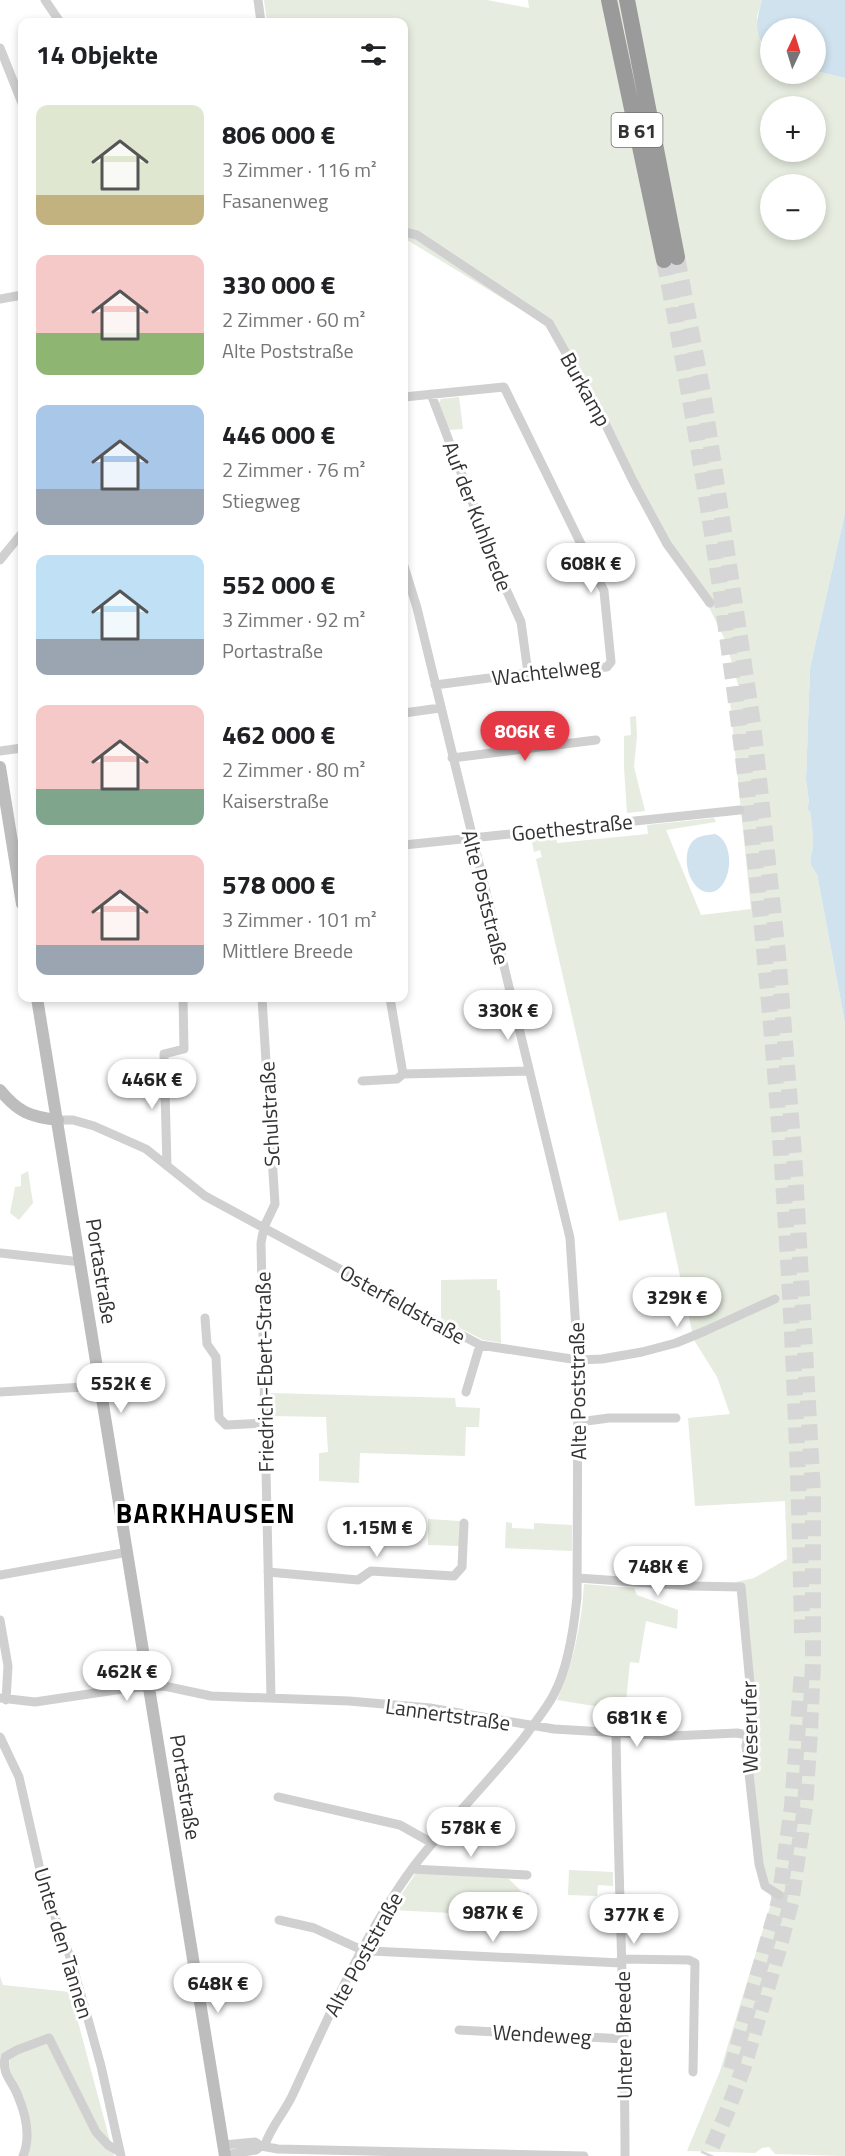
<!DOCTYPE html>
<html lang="de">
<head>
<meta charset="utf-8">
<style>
  body { margin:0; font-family:"Titillium Web",sans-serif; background:#f6f6f6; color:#202124; height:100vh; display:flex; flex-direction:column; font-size:22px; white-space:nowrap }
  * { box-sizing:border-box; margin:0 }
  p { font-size:20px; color:#757577 }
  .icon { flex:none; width:33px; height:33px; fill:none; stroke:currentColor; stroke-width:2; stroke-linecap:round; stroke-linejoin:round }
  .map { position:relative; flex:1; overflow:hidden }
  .sheet { position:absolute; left:18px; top:18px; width:390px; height:984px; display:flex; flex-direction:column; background:#fff; border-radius:12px; box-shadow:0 3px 9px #0003 }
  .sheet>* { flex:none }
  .needle { width:39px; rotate:4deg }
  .buttons { position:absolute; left:760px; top:18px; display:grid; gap:12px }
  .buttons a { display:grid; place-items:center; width:66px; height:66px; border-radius:50%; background:#fff; box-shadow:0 3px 9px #0003; font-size:30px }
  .price { position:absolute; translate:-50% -51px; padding:0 14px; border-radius:21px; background:#fff; color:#222; font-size:20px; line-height:39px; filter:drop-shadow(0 2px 3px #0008) }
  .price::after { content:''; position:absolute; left:50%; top:36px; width:18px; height:14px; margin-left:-9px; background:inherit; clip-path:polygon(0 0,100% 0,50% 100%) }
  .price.active { background:#e63946; color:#fff }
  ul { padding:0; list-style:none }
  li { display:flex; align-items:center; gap:18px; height:150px; padding:0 18px }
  li span { display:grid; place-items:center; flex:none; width:168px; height:120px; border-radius:12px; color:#555 }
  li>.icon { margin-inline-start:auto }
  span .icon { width:72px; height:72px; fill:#fffc; stroke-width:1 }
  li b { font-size:26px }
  h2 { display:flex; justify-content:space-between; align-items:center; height:72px; padding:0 18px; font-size:26px }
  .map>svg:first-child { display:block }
  .green { fill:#e6ecdf; fill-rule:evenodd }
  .water { fill:#cfe2ee }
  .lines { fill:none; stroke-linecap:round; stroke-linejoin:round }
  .highway-tunnel { stroke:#d6d6d6; stroke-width:16; stroke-dasharray:16 8; stroke-linecap:butt }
  .street { stroke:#d0d0d0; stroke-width:9 }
  .secondary { stroke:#bdbdbd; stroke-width:12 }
  .highway { stroke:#9a9a9a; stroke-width:16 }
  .labels { text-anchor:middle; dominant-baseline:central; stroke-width:6; stroke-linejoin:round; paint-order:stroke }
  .shield { fill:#fff; stroke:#707070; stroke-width:1.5 }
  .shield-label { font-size:20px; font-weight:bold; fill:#333 }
  .street-label { font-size:21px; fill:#333; stroke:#fff }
  .district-label { font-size:27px; font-weight:bold; letter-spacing:1.5px; fill:#000; stroke:#fff }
</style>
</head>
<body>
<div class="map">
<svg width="845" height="2156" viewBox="0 0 845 2156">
  <rect width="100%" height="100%" fill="#fff"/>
  <path class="green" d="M 264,0 L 487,0 L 529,8 L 528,0 L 762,0 L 757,16 L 761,44 L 771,55 L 771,74 L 816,74 L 816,71 L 845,78 L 845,513 L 810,668 L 806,780 L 809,802 L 807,809 L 810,811 C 811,821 813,832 813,842 C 813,856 805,860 817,874 L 845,1023 L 845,2156 L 775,2154 L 769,2147 L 762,2148 L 755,2153 L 687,2151 L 720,2071 L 772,1900 L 760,1866 L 745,1737 L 754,1720 L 736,1582 L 754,1578 L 787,1559 L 785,1501 L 695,1506 L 688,1418 L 730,1414 L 717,1377 L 694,1340 L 666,1212 L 619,1221 L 536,859 L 542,857 L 540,850 L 534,852 L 531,837 L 556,834 L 557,843 L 648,834 L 647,825 L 714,818 L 716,822 L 666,830 L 701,915 L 751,909 L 730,702 L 742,699 L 726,642 L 708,605 L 666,545 L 551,328 L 404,238 L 404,22 L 267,22 ZM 771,106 L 816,106 L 816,152 L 771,152 ZM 771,184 L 816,184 L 816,230 L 771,230 Z
    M 459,397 L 463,429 L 449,430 L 439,403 L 441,399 Z
    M 636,716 L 637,736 L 634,767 L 645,811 L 627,813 L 624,767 L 624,736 L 631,735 L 630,717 Z
    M 28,1171 L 33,1203 L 19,1220 L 10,1213 L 15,1187 L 21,1186 L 21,1175 Z
    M 497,1279 L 497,1290 L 500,1290 L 501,1343 L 483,1340 L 441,1318 L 441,1280 Z
    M 270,1393 L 455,1398 L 456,1407 L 480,1408 L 479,1427 L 466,1427 L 465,1456 L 360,1453 L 359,1483 L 319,1481 L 319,1453 L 328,1452 L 326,1417 L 270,1416 Z
    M 428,1519 L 460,1521 L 459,1546 L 428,1545 Z
    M 506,1522 L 512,1523 L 512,1528 L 534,1529 L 534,1523 L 572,1525 L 572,1551 L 505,1548 Z
    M 584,1584 L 634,1588 L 637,1595 L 678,1610 L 677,1629 L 646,1621 L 639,1663 L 630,1662 L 625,1711 L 557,1700 C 573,1664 582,1623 584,1584 Z
    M 569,1870 L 613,1872 L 613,1886 L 598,1885 L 597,1896 L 568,1895 Z
    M 416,1873 L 508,1878 L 522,1892 L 529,1893 L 528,1917 L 391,1910 Z
    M 0,1976 L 3,1985 L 70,1992 L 114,2156 L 25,2156 L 30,2142 L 8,2069 L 12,2049 L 0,2056 Z"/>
  <path class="water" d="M 762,0 L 845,0 L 845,78 L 816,71 L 816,28 L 771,28 L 771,55 C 754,36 755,23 762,0 Z
    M 845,513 L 845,1023 L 817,874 C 805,860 813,857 813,842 C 813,832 811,821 810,811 L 807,809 L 809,802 L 806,780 L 810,668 Z
    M 715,834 C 739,844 730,896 707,892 C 689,889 682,859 690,845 C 694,836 706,835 715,834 Z"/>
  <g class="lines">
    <path class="highway-tunnel" d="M 677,257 L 703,393 L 753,724 L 778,954 L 794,1154 L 813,1493 L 813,1663 L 810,1731 L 805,1807 L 791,1903 L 779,1949 L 744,2066 L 727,2112 L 708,2156
      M 664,260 C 753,713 794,1171 802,1633
      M 731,2069 L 779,1901 L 792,1806 L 802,1671"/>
    <path class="street" d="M 45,0 L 60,22
      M 258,0 L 261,22
      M 0,48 L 22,103
      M 404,232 L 417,235 L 549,323 L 602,417 L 633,481 L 667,544 L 710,603
      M 0,299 L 22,295
      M 431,394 L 504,585 L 521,622 L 528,673
      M 404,397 L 504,387 L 604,591 L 611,662 L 607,667 L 528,673 L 435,685
      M 0,560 L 22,533
      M 404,713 L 440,708
      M 0,751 L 22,748
      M 452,758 L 596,740
      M 404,845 L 740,810
      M 262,998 L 275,1204 L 264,1227 L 261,1243 L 271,1698
      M 390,998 L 403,1074 L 529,1071
      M 362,1081 L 397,1079 L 403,1074
      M 58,1120 L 73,1120 L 94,1126 L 146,1149 L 205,1196 L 480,1345 L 578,1360 L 602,1359 L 642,1352 L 676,1343 L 705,1331 L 775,1299
      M 167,1166 L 164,1054 L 184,1049 L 183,998
      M 0,1253 L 81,1262
      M 205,1318 L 207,1344 L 216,1357 L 219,1418 L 226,1425 L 265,1423
      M 0,1392 L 101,1386
      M 466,1392 L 480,1345
      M 579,1422 L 609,1418 L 676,1418
      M 268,1572 L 358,1580 L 371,1571 L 454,1576 L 462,1567 L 464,1523
      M 0,1575 L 128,1552
      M 578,1578 L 692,1586 L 741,1587 L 753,1716 C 753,1727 747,1735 746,1746 L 759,1864 L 765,1886 L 779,1895
      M 0,1620 L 8,1666 L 6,1700
      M 0,1698 L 35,1702 L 129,1688 L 164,1686 L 211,1696 L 349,1701 L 430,1708 L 554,1729 L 672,1736 L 737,1733 L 747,1735
      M 616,1733 C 618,1874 625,2015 625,2156
      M 0,1737 L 19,1777 L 44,1887 L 70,1957 L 86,2012 L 101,2066 L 121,2156
      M 278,1797 L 400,1825 L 432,1843
      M 412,1869 L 527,1875
      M 279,1920 L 314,1928 L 362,1950 L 371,1951 L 621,1963
      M 621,1959 L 689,1960 L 695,1963 L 693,2072
      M 459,2030 L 625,2039
      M 224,2145 L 255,2142 L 261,2146 L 278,2149 L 584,2156
      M 265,2145 C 271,2126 285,2112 293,2094 C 329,2016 363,1935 414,1866 C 449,1820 491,1780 526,1735 C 535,1722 547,1708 554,1694 C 568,1668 574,1627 577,1597 L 578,1360 L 570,1238 L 417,608 L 404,566
      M 225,2155 L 256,2150 L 261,2146
      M 23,2156 C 31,2137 26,2115 18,2096 C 12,2079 2,2077 5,2057 L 17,2050 L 49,2038 L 96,2132 L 108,2145 L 120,2152"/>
    <path class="secondary" d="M 0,767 L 22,904
      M 37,998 L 225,2156
      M 0,1090 C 18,1112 30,1117 58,1120"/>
    <path class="highway" d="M 609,0 L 664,260
      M 627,0 L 677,257"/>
  </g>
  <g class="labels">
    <rect class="shield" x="611.5" y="113" width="51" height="34" rx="4.5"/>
    <g class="shield-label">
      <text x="637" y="130">B 61</text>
    </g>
    <g class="street-label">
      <text transform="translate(586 389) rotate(61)">Burkamp</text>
      <text transform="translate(478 516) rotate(69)">Auf der Kuhlbrede</text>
      <text transform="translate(546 671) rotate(-7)">Wachtelweg</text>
      <text transform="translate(572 827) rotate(-6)">Goethestraße</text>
      <text transform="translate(486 897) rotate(76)">Alte Poststraße</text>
      <text transform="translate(269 1114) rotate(-93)">Schulstraße</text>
      <text transform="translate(102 1271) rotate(81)">Portastraße</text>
      <text transform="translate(403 1304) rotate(29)">Osterfeldstraße</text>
      <text transform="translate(264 1372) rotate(-91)">Friedrich-Ebert-Straße</text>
      <text transform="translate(577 1391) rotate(-91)">Alte Poststraße</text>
      <text transform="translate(448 1714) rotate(8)">Lannertstraße</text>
      <text transform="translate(749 1727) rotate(-91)">Weserufer</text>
      <text transform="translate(186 1787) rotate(81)">Portastraße</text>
      <text transform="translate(64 1943) rotate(73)">Unter den Tannen</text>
      <text transform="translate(363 1954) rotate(-61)">Alte Poststraße</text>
      <text transform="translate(542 2034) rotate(3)">Wendeweg</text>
      <text transform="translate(623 2035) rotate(-91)">Untere Breede</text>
    </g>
    <g class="district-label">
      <text x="206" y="1512">BARKHAUSEN</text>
    </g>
  </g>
</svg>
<div class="buttons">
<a><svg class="needle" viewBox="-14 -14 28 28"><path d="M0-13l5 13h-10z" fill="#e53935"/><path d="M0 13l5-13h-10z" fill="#757577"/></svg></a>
<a>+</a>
<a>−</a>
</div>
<b class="price" style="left:591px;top:594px">608K €</b>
<b class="price active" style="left:525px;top:762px">806K €</b>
<b class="price" style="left:508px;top:1041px">330K €</b>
<b class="price" style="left:152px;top:1110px">446K €</b>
<b class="price" style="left:677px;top:1328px">329K €</b>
<b class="price" style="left:121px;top:1414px">552K €</b>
<b class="price" style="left:377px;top:1558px">1.15M €</b>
<b class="price" style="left:658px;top:1597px">748K €</b>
<b class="price" style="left:127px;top:1702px">462K €</b>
<b class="price" style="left:637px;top:1748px">681K €</b>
<b class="price" style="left:471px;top:1858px">578K €</b>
<b class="price" style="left:493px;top:1943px">987K €</b>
<b class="price" style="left:634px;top:1945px">377K €</b>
<b class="price" style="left:218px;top:2014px">648K €</b>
<section class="sheet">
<h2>14 Objekte<svg class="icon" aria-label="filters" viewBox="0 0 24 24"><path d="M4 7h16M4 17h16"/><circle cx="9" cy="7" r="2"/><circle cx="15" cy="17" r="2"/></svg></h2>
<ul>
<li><span style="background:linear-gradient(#dfe7d0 75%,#c2b280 0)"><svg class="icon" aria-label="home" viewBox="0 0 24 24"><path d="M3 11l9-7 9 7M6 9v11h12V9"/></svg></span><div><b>806 000 €</b><p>3 Zimmer · 116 m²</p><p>Fasanenweg</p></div></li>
<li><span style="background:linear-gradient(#f6c9c9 65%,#8fb573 0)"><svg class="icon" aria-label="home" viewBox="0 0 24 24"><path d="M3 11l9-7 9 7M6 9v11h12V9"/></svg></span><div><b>330 000 €</b><p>2 Zimmer · 60 m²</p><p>Alte Poststraße</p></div></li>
<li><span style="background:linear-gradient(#a9c7e8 70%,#9aa5b1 0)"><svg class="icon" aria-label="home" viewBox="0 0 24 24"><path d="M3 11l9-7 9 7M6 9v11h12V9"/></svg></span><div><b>446 000 €</b><p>2 Zimmer · 76 m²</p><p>Stiegweg</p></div></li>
<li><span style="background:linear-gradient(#bfe0f5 70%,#9aa5b1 0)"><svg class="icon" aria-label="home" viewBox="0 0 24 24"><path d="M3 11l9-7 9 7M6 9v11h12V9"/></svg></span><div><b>552 000 €</b><p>3 Zimmer · 92 m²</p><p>Portastraße</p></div></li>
<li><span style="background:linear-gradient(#f6c9c9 70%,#7fa58c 0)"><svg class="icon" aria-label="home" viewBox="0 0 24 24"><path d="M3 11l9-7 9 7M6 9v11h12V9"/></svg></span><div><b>462 000 €</b><p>2 Zimmer · 80 m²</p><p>Kaiserstraße</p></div></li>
<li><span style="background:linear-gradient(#f6c9c9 75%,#9aa5b1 0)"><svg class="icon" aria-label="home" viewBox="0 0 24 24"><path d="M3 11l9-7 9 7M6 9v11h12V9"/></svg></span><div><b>578 000 €</b><p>3 Zimmer · 101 m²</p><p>Mittlere Breede</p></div></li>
</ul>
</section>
</div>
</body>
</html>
